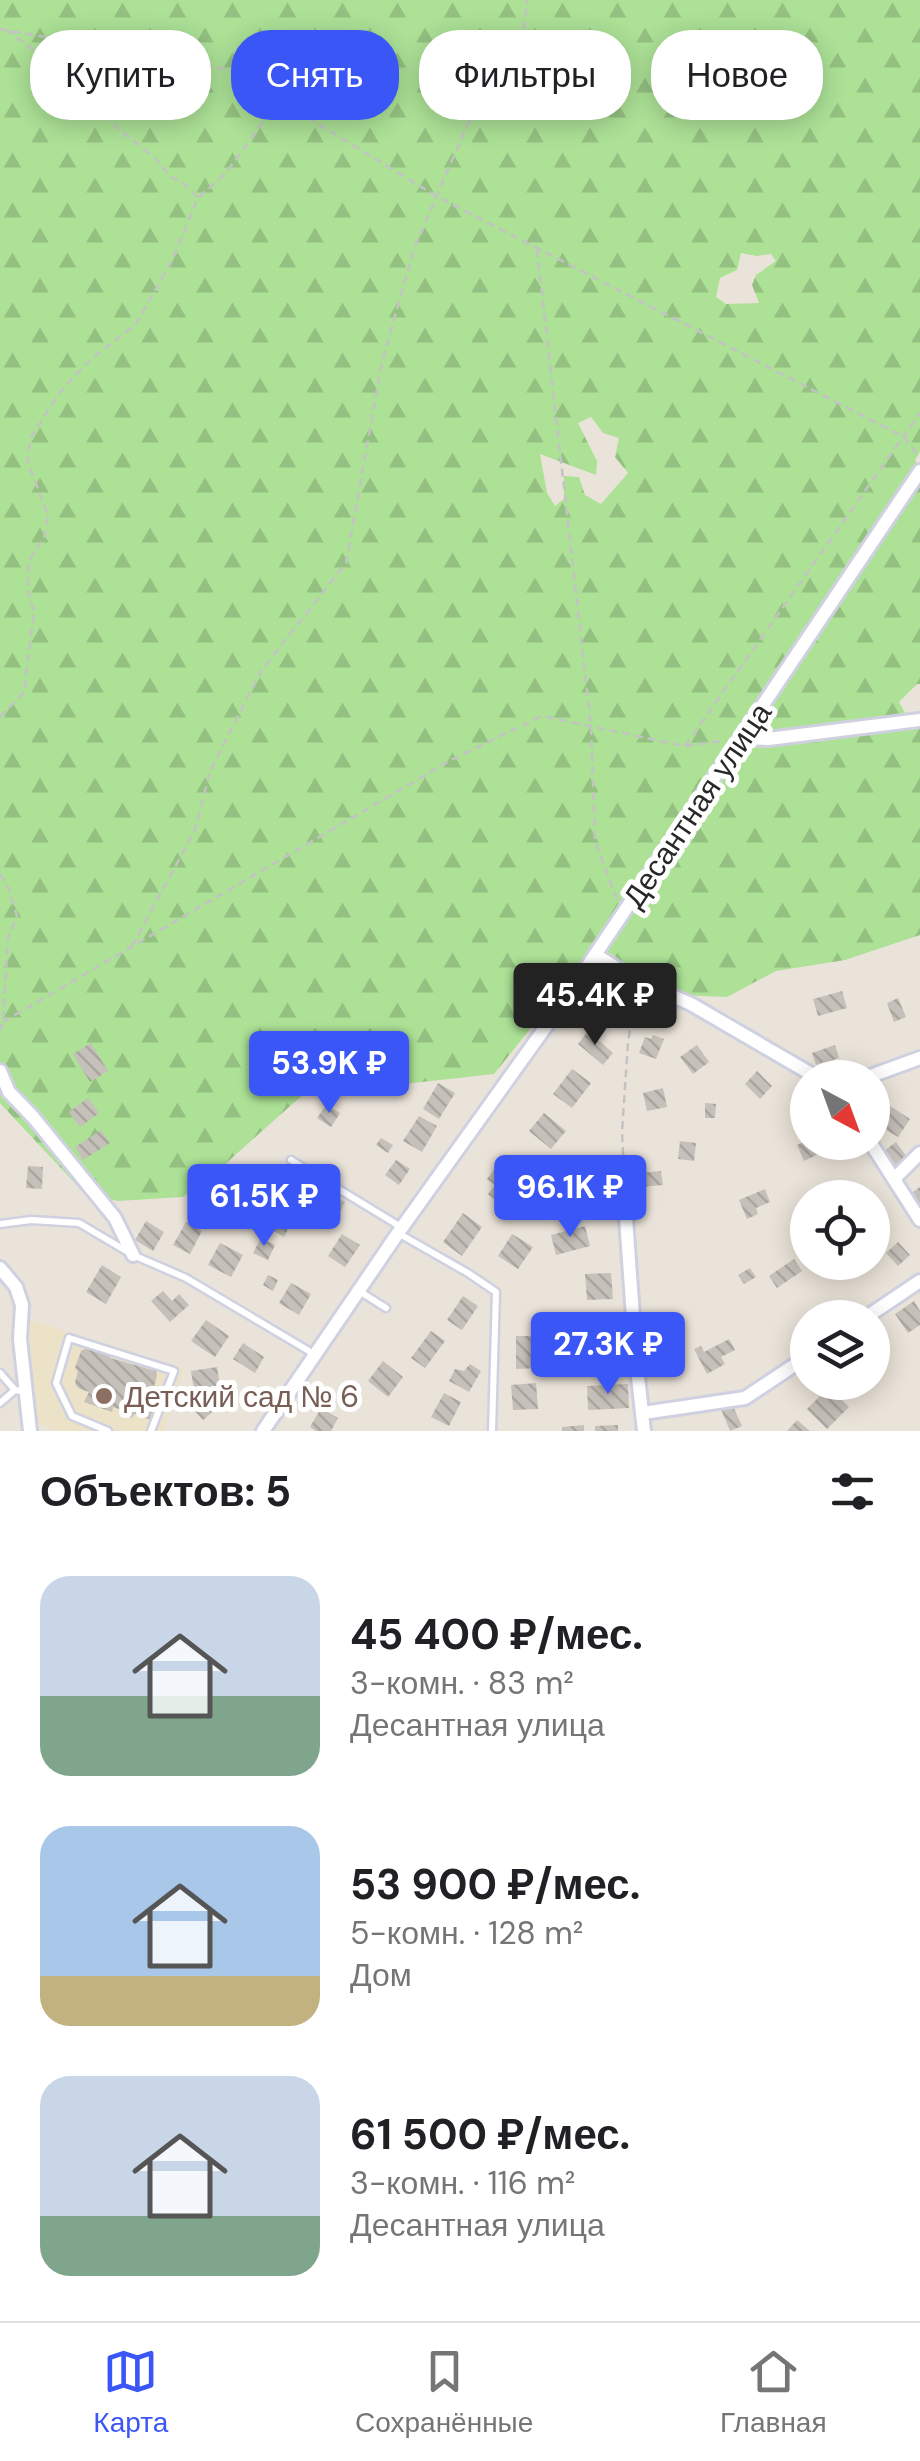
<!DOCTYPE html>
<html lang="ru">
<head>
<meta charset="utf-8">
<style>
  body { margin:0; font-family:"DM Sans",sans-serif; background:#f2f2f2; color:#202124; height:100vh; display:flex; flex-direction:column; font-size:38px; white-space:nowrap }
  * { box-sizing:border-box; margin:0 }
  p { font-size:32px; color:#757577 }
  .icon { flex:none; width:55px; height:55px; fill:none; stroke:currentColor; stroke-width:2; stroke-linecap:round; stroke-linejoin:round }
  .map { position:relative; height:1431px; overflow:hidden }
  .details { display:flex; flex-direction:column; background:#fff; flex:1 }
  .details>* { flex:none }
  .top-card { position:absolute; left:30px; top:30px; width:860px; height:90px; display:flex; gap:20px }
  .needle { width:65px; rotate:139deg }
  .tools { position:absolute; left:790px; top:1060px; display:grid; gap:20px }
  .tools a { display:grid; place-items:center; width:100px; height:100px; border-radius:50%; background:#fff; box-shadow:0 5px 25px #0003; font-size:50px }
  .price { position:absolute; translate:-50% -85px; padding:0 22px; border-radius:10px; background:#3a56f6; color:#fff; font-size:32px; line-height:65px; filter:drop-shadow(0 2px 5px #0008) }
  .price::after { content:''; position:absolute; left:50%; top:60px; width:30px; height:22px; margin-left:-15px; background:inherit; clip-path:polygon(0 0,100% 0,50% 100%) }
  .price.on { background:#222; color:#fff }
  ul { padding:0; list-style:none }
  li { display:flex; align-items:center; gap:30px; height:250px; padding:0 40px }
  li span { display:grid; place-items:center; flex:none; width:280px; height:200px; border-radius:30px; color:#555 }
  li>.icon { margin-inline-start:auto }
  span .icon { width:120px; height:120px; fill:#fffc; stroke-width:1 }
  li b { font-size:42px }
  h2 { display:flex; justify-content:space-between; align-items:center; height:120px; padding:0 40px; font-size:42px }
  .tag { padding:0 35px; border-radius:40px; background:#fff; box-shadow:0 5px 25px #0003; font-size:35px; line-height:90px }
  .tag.on { background:#3a56f6; color:#fff }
  .menu { display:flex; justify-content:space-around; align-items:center; height:140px; border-top:2px solid #e0e0e0; background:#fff; font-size:28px; color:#757577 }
  .menu a { display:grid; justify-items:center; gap:5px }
  .menu .on { color:#3a56f6 }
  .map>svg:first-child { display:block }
  .education { fill:#ece2c8 }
  .forest { fill:url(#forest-firs); fill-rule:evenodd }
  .building { fill:url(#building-back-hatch) }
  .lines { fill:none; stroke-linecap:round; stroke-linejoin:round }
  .service-casing { stroke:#cfd1e1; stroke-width:11 }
  .minor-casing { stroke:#cfd1e1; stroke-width:18 }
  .path { stroke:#c3c3c3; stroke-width:2.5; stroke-dasharray:8 5; stroke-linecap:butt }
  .service { stroke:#fff; stroke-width:6 }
  .minor { stroke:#fff; stroke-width:12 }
  .education-dot { fill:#8d6e63; stroke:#fff; stroke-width:4 }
  .labels { text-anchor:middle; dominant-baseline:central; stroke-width:10; stroke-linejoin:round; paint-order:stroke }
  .street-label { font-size:30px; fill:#282828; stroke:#fff }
  .education-label { font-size:30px; fill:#785e54; stroke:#fff; text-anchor:start }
</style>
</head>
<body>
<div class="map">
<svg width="920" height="1431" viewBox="0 0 920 1431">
  <defs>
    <pattern id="forest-firs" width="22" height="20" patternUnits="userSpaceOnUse" patternTransform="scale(2.5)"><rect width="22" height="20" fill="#ace196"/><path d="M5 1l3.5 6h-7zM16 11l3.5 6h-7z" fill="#94c181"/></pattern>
    <pattern id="building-back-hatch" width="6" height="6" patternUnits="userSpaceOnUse" patternTransform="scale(2.5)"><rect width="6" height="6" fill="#c5c0b9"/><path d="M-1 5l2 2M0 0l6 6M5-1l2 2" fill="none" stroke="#a9a59f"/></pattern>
  </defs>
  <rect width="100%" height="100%" fill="#eae3d9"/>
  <path class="education" d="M 28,1319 L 184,1369 L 163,1431 L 55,1431 L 36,1423 Z"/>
  <path class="forest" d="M 0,0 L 920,0 L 920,452 L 915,460 L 920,468 L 920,684 L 917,684 L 899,702 L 905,713 L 900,717 L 920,720 L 920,935 L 845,960 L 776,971 L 727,997 L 678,995 L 662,1017 L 556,997 L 494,1074 L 404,1084 L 307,1091 L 214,1174 L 183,1197 L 118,1201 L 85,1194 L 0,1103 ZM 741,253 L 757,256 L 771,254 L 776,261 L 756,275 L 752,285 L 759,303 L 726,304 L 716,297 L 720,278 L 737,270 ZM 591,417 L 603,433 L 619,438 L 615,457 L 628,473 L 601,504 L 585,495 L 579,477 L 564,476 L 564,499 L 555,506 L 547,493 L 540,454 L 596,475 L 597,461 L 578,423 Z"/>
  <path class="building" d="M 842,991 L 847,1008 L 818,1016 L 813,999 Z
    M 898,998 L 906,1017 L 894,1022 L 887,1003 Z
    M 588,1031 L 613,1053 L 603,1065 L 578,1044 Z
    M 653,1035 L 664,1039 L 656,1059 L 639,1053 L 645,1037 L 651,1039 Z
    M 91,1043 L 108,1071 L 90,1082 L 73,1054 Z
    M 697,1045 L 709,1062 L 693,1074 L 680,1057 Z
    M 835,1045 L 839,1058 L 833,1060 L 836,1069 L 827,1072 L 824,1062 L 816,1065 L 812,1053 Z
    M 572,1069 L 591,1083 L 572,1108 L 553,1094 Z
    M 757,1071 L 772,1086 L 760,1099 L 745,1084 Z
    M 438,1083 L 455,1093 L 439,1119 L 423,1109 Z
    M 663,1088 L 667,1107 L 647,1111 L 643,1093 Z
    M 88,1098 L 99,1113 L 80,1127 L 69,1112 Z
    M 705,1103 L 716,1104 L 715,1118 L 705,1118 Z
    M 326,1105 L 340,1113 L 331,1127 L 317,1118 Z
    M 890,1106 L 910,1119 L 898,1137 L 878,1125 Z
    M 544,1113 L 566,1131 L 551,1149 L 529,1131 Z
    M 419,1116 L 437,1126 L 422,1152 L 403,1141 Z
    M 101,1130 L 110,1143 L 83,1160 L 75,1147 Z
    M 381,1138 L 393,1145 L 388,1153 L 376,1145 Z
    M 808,1140 L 808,1142 L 829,1142 L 831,1148 L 804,1161 L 797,1145 Z
    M 680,1141 L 696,1143 L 694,1161 L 678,1159 Z
    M 896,1142 L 907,1157 L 896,1165 L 885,1150 Z
    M 504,1157 L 527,1174 L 509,1196 L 504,1192 L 497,1201 L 488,1194 L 495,1185 L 487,1179 Z
    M 396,1160 L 410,1169 L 399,1185 L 385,1175 Z
    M 266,1164 L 287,1174 L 279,1191 L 257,1181 Z
    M 28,1166 L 43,1167 L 42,1189 L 26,1188 Z
    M 661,1171 L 663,1185 L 641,1187 L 640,1173 Z
    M 569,1172 L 581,1187 L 556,1207 L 543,1192 Z
    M 920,1187 L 920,1208 L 910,1194 Z
    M 765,1189 L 770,1202 L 756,1208 L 758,1214 L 747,1219 L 739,1200 Z
    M 330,1194 L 345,1202 L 335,1221 L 320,1213 Z
    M 287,1200 L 300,1206 L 284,1237 L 265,1226 L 274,1208 L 281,1211 Z
    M 463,1213 L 482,1227 L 462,1256 L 443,1242 Z
    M 146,1221 L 164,1232 L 153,1251 L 135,1240 Z
    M 186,1222 L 202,1231 L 190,1254 L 173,1245 Z
    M 585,1226 L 590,1246 L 556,1255 L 551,1235 Z
    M 342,1234 L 360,1245 L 345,1267 L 328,1256 Z
    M 512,1234 L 533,1247 L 518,1269 L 498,1256 Z
    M 261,1238 L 275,1245 L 268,1260 L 253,1253 Z
    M 898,1242 L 910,1255 L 898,1266 L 886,1253 Z
    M 220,1243 L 243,1255 L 231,1277 L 208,1265 Z
    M 794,1259 L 802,1271 L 777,1288 L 769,1276 Z
    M 102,1265 L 121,1277 L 106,1304 L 86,1292 Z
    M 750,1268 L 756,1277 L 744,1284 L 738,1275 Z
    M 611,1273 L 613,1299 L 587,1300 L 585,1274 Z
    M 268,1275 L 278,1280 L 273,1291 L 263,1285 Z
    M 291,1283 L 311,1294 L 299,1315 L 279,1303 Z
    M 163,1291 L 172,1301 L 179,1294 L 189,1305 L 170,1322 L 151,1301 Z
    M 463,1296 L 478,1306 L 462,1330 L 447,1320 Z
    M 914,1301 L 920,1311 L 920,1325 L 908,1333 L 895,1314 Z
    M 206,1320 L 229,1336 L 215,1357 L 191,1341 Z
    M 431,1331 L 445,1341 L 425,1368 L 411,1358 Z
    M 516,1336 L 538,1336 L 538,1368 L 516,1369 Z
    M 729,1339 L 735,1350 L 721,1357 L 725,1364 L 707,1374 L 694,1349 L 701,1346 L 704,1352 Z
    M 243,1343 L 264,1357 L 255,1373 L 233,1359 Z
    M 617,1344 L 620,1369 L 593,1372 L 590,1347 Z
    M 88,1347 L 104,1350 L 103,1353 L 110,1356 L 110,1358 L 156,1371 L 157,1376 L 149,1404 L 153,1407 L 150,1420 L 134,1414 L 132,1418 L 121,1414 L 122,1410 L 113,1407 L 112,1412 L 84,1402 L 89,1392 L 78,1388 L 75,1383 L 78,1371 L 75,1368 L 81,1351 Z
    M 383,1361 L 403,1377 L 388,1397 L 368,1381 Z
    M 470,1364 L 481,1371 L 469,1392 L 449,1381 L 455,1369 L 464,1371 Z
    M 217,1367 L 220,1385 L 194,1390 L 191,1371 Z
    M 536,1383 L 538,1409 L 513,1410 L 511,1385 Z
    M 628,1384 L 629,1408 L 588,1410 L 587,1386 Z
    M 829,1387 L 849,1407 L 827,1429 L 807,1409 Z
    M 212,1391 L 223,1403 L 203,1420 L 192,1408 Z
    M 444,1393 L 461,1402 L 449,1426 L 431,1417 Z
    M 732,1404 L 742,1426 L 730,1431 L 721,1409 Z
    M 321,1408 L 338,1418 L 331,1431 L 316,1431 L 310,1427 Z
    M 797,1420 L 810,1431 L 787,1431 Z
    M 584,1425 L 584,1431 L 562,1431 L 562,1427 Z
    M 618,1425 L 618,1431 L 595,1431 L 595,1426 Z"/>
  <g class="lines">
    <defs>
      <path id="service" d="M 291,1160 L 401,1227
        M 0,1224 L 31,1220 L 79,1223 L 133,1255 L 186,1278 L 314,1354
        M 398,1233 L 468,1273 L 496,1292 L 492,1431
        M 359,1291 L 386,1308
        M 0,1373 L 15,1390 L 26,1392
        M 0,1403 L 15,1390
        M 108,1431 L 72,1416 L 56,1383 L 69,1338 L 174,1371 L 151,1431"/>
      <path id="minor" d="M 741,738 L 768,739 L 920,720
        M 596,955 L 637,981 L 691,1004 L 818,1078
        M 0,1071 L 9,1092 L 33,1117 L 115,1218 L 133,1255
        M 865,1078 L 920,1058
        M 870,1142 L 920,1220
        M 894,1179 L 920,1153
        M 625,1204 L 636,1359 L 644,1431
        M 0,1268 L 16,1287 L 22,1305 L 20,1339 L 30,1431
        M 865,1318 L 920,1281
        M 643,1413 L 745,1398 L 808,1356
        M 263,1431 L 398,1233 L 562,1004 L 920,471"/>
    </defs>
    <use href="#service" class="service-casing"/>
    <use href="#minor" class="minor-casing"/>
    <path class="path" d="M 0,29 L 230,70 L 436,196 L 904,437 L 919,457
      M 199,197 L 225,174 L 279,100
      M 537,249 L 591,726 L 595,841 L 617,899
      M 0,717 L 24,692 L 34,612 L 28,593 L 29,560 L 44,538 L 48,516 L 28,462 L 30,439 L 59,393 L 90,360 L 136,324 L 172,261 L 198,198 L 186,185 L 171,177 L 154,157 L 110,122 L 52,64 L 8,31
      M 685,746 L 920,413
      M 0,874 L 9,889 L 17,916 L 8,937 L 3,1022 L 0,1030
      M 132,946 L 195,830 L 210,771 L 261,671 L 346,563 L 382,362 L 414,249 L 468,123 L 503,88 L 522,51 L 527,0
      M 569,1013 L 630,1020
      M 3,1022 L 451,760 L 542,716 L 685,746 L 722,741
      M 625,1194 L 622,1132 L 628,1042 L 636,993"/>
    <use href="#service" class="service"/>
    <use href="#minor" class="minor"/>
  </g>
  <circle class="education-dot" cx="104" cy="1396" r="10"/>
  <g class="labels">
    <g class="street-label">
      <text transform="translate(697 805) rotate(-56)">Десантная улица</text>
    </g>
    <g class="education-label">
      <text x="124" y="1396">Детский сад № 6</text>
    </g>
  </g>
</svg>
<div class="tools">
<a><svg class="needle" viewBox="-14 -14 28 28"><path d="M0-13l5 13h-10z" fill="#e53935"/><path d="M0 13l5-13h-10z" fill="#757577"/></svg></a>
<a><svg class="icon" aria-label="locate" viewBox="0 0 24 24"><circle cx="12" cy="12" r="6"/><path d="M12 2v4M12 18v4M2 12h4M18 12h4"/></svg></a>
<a><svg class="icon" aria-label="layers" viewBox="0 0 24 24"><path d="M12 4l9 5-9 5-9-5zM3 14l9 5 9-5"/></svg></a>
</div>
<b class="price on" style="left:595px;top:1048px">45.4K ₽</b>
<b class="price" style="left:329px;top:1116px">53.9K ₽</b>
<b class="price" style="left:570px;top:1240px">96.1K ₽</b>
<b class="price" style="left:264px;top:1249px">61.5K ₽</b>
<b class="price" style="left:608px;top:1397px">27.3K ₽</b>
<div class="top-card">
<a class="tag">Купить</a>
<a class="tag on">Снять</a>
<a class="tag">Фильтры</a>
<a class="tag">Новое</a>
</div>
</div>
<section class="details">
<h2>Объектов: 5<svg class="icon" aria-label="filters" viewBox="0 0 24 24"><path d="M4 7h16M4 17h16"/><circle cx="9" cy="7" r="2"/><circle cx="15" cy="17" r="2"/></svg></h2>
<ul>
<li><span style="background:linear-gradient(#c9d6e8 60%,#7fa58c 0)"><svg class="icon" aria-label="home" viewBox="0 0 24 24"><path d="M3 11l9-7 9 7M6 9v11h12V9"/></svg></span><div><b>45 400 ₽/мес.</b><p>3-комн. · 83 m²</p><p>Десантная улица</p></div></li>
<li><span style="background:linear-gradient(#a9c7e8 75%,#c2b280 0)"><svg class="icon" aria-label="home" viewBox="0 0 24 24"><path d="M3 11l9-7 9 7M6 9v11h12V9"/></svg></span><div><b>53 900 ₽/мес.</b><p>5-комн. · 128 m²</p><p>Дом</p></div></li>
<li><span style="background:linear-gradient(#c9d6e8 70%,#7fa58c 0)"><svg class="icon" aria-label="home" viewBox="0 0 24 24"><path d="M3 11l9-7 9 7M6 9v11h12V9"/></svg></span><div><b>61 500 ₽/мес.</b><p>3-комн. · 116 m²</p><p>Десантная улица</p></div></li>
</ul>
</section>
<nav class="menu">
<a class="on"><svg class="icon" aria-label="map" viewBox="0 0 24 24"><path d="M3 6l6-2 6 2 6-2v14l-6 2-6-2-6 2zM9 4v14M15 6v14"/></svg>Карта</a>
<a><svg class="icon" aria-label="saved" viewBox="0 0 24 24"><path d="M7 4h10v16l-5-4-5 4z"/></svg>Сохранённые</a>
<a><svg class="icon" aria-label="home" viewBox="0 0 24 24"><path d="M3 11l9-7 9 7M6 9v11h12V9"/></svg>Главная</a>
</nav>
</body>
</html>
